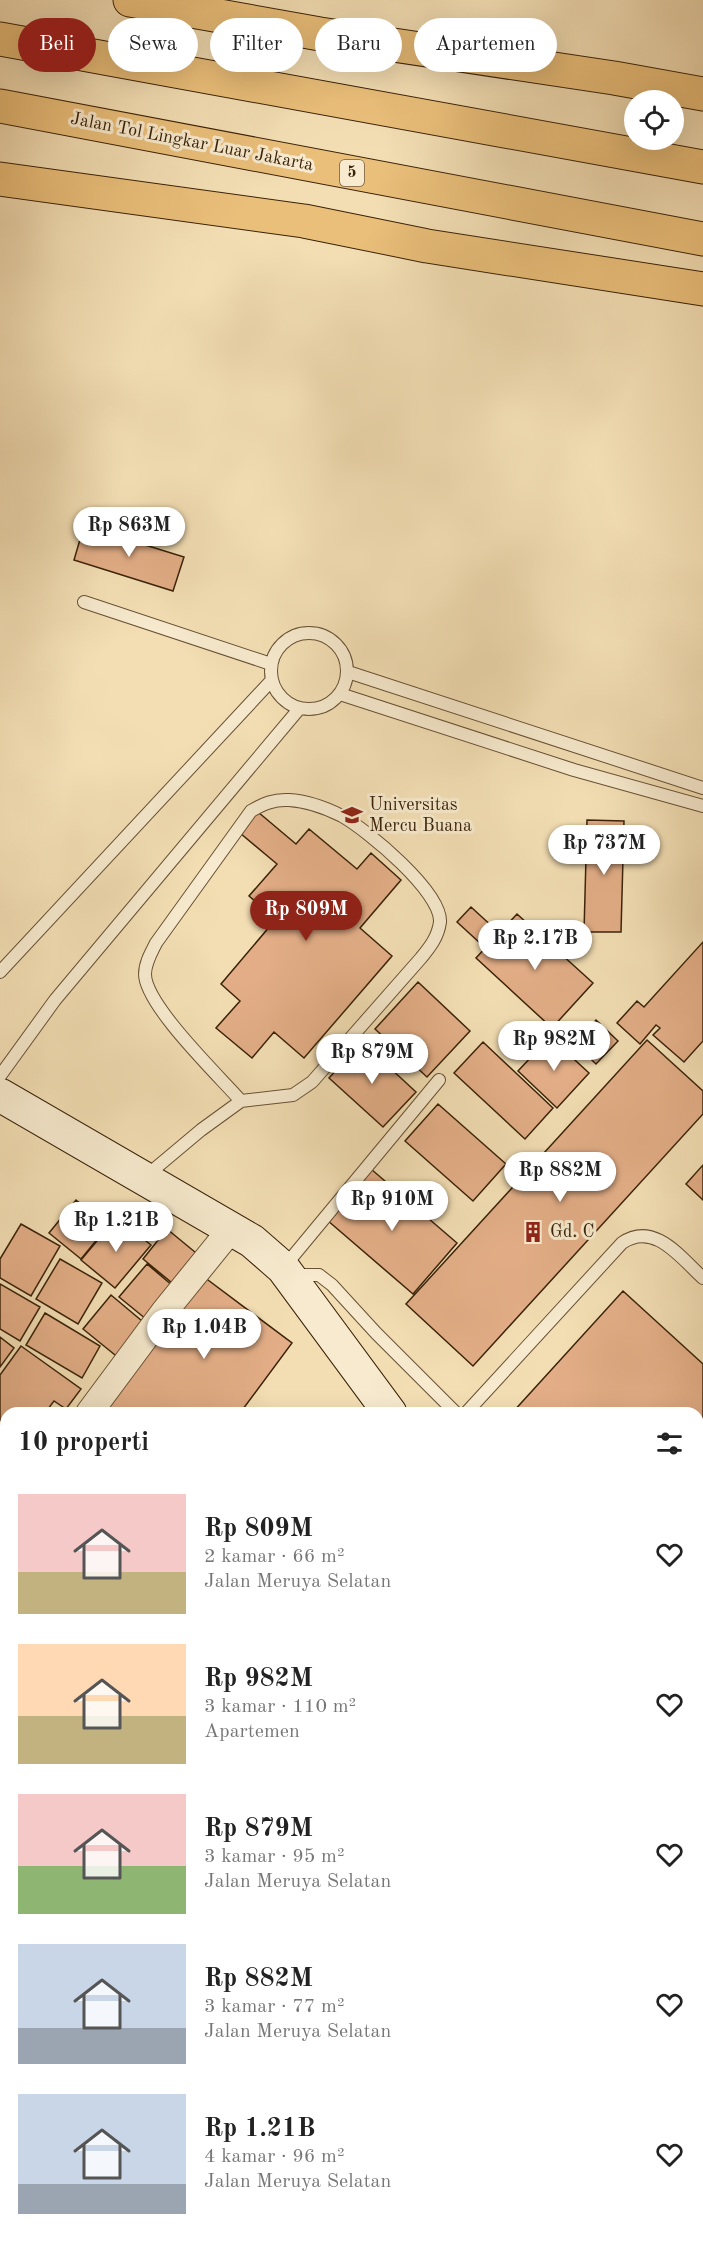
<!DOCTYPE html>
<html lang="id">
<head>
<meta charset="utf-8">
<style>
  body { margin:0; font-family:"Old Standard TT",serif; background:#f2f2f2; color:#222; height:100vh; display:flex; flex-direction:column; font-size:22px; white-space:nowrap }
  * { box-sizing:border-box; margin:0 }
  p { font-size:20px; color:#767676 }
  .icon { flex:none; width:33px; height:33px; fill:none; stroke:currentColor; stroke-width:2; stroke-linecap:round; stroke-linejoin:round }
  .map { position:relative; flex:1; overflow:hidden }
  .drawer { position:absolute; left:0px; top:1407px; width:704px; height:834px; display:flex; flex-direction:column; background:#fff; border-radius:18px 18px 0 0; box-shadow:0 6px 24px #0002 }
  .drawer>* { flex:none }
  .banner { position:absolute; left:18px; top:18px; width:668px; height:54px; display:flex; gap:12px }
  .buttons { position:absolute; left:624px; top:90px; display:grid; gap:12px }
  .buttons a { display:grid; place-items:center; width:60px; height:60px; border-radius:50%; background:#fff; box-shadow:0 6px 24px #0002; font-size:30px }
  .price { position:absolute; translate:-50% -51px; padding:0 14px; border-radius:21px; background:#fff; color:#222; font-size:20px; line-height:39px; filter:drop-shadow(0 2px 3px #0008) }
  .price::after { content:''; position:absolute; left:50%; top:36px; width:18px; height:14px; margin-left:-9px; background:inherit; clip-path:polygon(0 0,100% 0,50% 100%) }
  .price.selected { background:#8f2418; color:#fff }
  ul { padding:0; list-style:none }
  li { display:flex; align-items:center; gap:18px; height:150px; padding:0 18px }
  li span { display:grid; place-items:center; flex:none; width:168px; height:120px; border-radius:0px; color:#555 }
  li>.icon { margin-inline-start:auto }
  span .icon { width:72px; height:72px; fill:#fffc; stroke-width:1 }
  li b { font-size:26px }
  h2 { display:flex; justify-content:space-between; align-items:center; height:72px; padding:0 18px; font-size:26px }
  .tag { padding:0 21px; border-radius:27px; background:#fff; box-shadow:0 6px 24px #0002; font-size:21px; line-height:54px }
  .tag.selected { background:#8f2418; color:#fff }
  .map>svg:first-child { display:block }
  .building { fill:#e3ae87; stroke:#3a2209; stroke-width:1.5 }
  .lines { fill:none; stroke-linecap:round; stroke-linejoin:round }
  .lane-casing { stroke:#685134; stroke-width:14 }
  .street-casing { stroke:#685134; stroke-width:28 }
  .secondary-casing { stroke:#3a2209; stroke-width:35 }
  .highway-casing { stroke:#3a2209; stroke-width:35 }
  .lane { stroke:#f7eace; stroke-width:12 }
  .street { stroke:#f7eace; stroke-width:26 }
  .secondary { stroke:#f7eace; stroke-width:33 }
  .highway { stroke:#eabf7a; stroke-width:33 }
  .labels { text-anchor:middle; dominant-baseline:central; stroke-width:6; stroke-linejoin:round; paint-order:stroke }
  .shield { fill:#f7eace; stroke:#735e44; stroke-width:1.5 }
  .shield-label { font-size:16px; font-weight:bold; fill:#3a2209 }
  .street-label { font-size:18px; fill:#3a2209; stroke:#f7eace }
  .poi-label { font-size:18px; fill:#3a2209; stroke:#f7eace; text-anchor:start }
</style>
</head>
<body>
<div class="map">
<svg width="703" height="2241" viewBox="0 0 703 2241">
  <rect width="100%" height="100%" fill="#f3deb4"/>
  <filter id="stains"><feTurbulence type="fractalNoise" baseFrequency=".00333" numOctaves="4"/><feColorMatrix values="0 0 0 0 .2 0 0 0 0 .09 0 0 0 0 .02 0 0 0 .5 -.17"/></filter>
  <radialGradient id="worn" r=".72"><stop offset=".6" stop-color="#630" stop-opacity="0"/><stop offset="1" stop-color="#630" stop-opacity=".3"/></radialGradient>
  <path class="building" d="M 84,526 L 184,557 L 173,591 L 74,560 Z
    M 258,812 L 296,844 L 309,829 L 357,869 L 371,853 L 401,880 L 360,928 L 392,956 L 304,1058 L 274,1032 L 252,1058 L 216,1028 L 240,1001 L 221,984 L 276,919 L 249,896 L 277,864 L 240,833 Z
    M 587,820 L 624,821 L 621,932 L 584,932 Z
    M 471,907 L 495,929 L 481,944 L 457,922 Z
    M 517,914 L 593,983 L 552,1028 L 476,958 Z
    M 703,942 L 703,1041 L 684,1062 L 653,1035 L 660,1028 L 656,1025 L 640,1044 L 617,1023 L 637,1001 L 644,1007 Z
    M 418,982 L 470,1031 L 427,1077 L 375,1029 Z
    M 596,1020 L 618,1041 L 596,1064 L 575,1044 Z
    M 550,1037 L 589,1073 L 557,1108 L 518,1071 Z
    M 647,1040 L 703,1091 L 703,1114 L 473,1366 L 406,1304 Z
    M 362,1042 L 416,1092 L 383,1127 L 329,1078 Z
    M 483,1042 L 553,1108 L 525,1139 L 454,1073 Z
    M 438,1104 L 506,1164 L 473,1201 L 405,1141 Z
    M 703,1165 L 703,1200 L 686,1184 Z
    M 371,1169 L 457,1243 L 413,1294 L 327,1220 Z
    M 76,1200 L 108,1226 L 81,1259 L 49,1233 Z
    M 117,1217 L 151,1245 L 115,1288 L 81,1260 Z
    M 21,1224 L 60,1246 L 31,1296 L 0,1278 L 0,1259 Z
    M 167,1229 L 201,1257 L 177,1287 L 143,1259 Z
    M 60,1259 L 102,1283 L 78,1324 L 36,1299 Z
    M 147,1264 L 173,1286 L 146,1319 L 119,1297 Z
    M 204,1277 L 292,1343 L 240,1413 L 103,1413 Z
    M 0,1284 L 40,1307 L 20,1341 L 0,1329 Z
    M 623,1291 L 703,1364 L 703,1580 L 698,1586 L 698,1413 L 512,1413 Z
    M 111,1295 L 148,1326 L 120,1359 L 83,1329 Z
    M 45,1313 L 100,1346 L 82,1378 L 26,1345 Z
    M 0,1337 L 14,1348 L 0,1367 Z
    M 21,1346 L 81,1389 L 66,1409 L 54,1401 L 45,1413 L 6,1413 L 6,1424 L 0,1420 L 0,1375 Z
    M 0,1425 L 6,1429 L 6,1490 L 0,1486 Z
    M 0,1489 L 6,1494 L 6,1519 L 0,1527 Z
    M 0,1654 L 6,1664 L 6,1699 L 0,1703 Z
    M 0,1724 L 6,1731 L 6,1747 L 0,1752 Z
    M 6,1762 L 6,1786 L 0,1780 L 0,1769 Z
    M 0,1786 L 6,1791 L 6,1822 L 0,1829 Z
    M 6,1829 L 6,1859 L 5,1860 L 0,1855 L 0,1835 Z
    M 698,1862 L 703,1868 L 703,1879 L 698,1884 Z
    M 0,1918 L 6,1922 L 6,1929 L 0,1937 Z
    M 703,1933 L 703,1959 L 698,1953 L 698,1938 Z
    M 6,1939 L 6,2000 L 0,1995 L 0,1948 Z
    M 698,1960 L 703,1966 L 703,2018 L 698,2013 Z
    M 1,2005 L 6,2008 L 6,2051 L 0,2047 Z
    M 698,2024 L 703,2030 L 703,2058 L 698,2063 Z
    M 0,2059 L 6,2062 L 6,2097 L 0,2094 Z
    M 0,2101 L 6,2105 L 6,2118 L 0,2128 Z
    M 703,2104 L 703,2155 L 698,2149 L 698,2110 Z
    M 698,2163 L 703,2169 L 703,2231 L 698,2226 Z
    M 6,2215 L 6,2235 L 45,2235 L 49,2237 L 46,2241 L 0,2241 L 0,2223 Z
    M 74,2235 L 110,2235 L 106,2241 L 70,2241 Z
    M 153,2235 L 242,2235 L 238,2241 L 154,2241 L 150,2238 Z
    M 472,2235 L 503,2235 L 509,2239 L 472,2241 L 469,2239 Z
    M 518,2235 L 543,2235 L 551,2241 L 514,2241 Z
    M 593,2235 L 628,2235 L 633,2239 L 631,2241 L 600,2241 Z
    M 633,2235 L 688,2235 L 695,2241 L 640,2241 Z"/>
  <g class="lines">
    <defs>
      <path id="lane" d="M 84,602 L 271,664
        M271 671a38 38 0 1 1 76 0a38 38 0 1 1-76 0Z
        M 348,672 L 703,788
        M 340,694 L 574,770 L 703,806
        M 0,972 L 271,681
        M 0,1076 L 55,1000 L 299,709
        M 145,1177 L 201,1130 L 241,1101 C 219,1076 145,1005 145,974 C 145,963 151,953 156,943 L 251,811 C 263,804 274,799 289,800 C 307,801 326,808 342,816 C 367,830 442,892 440,922 C 438,937 430,947 421,958 L 312,1082 L 293,1095 L 241,1101
        M 284,1267 L 439,1080
        M 294,1278 L 301,1275 L 319,1275 L 332,1285 L 376,1333 L 456,1413
        M 466,1413 L 622,1243 C 654,1221 680,1257 703,1278"/>
      <path id="street" d="M 89,1413 L 164,1312 L 232,1228
        M 0,1548 L 6,1538
        M 0,1896 L 6,1902
        M 0,2145 L 6,2134
        M 698,2159 L 703,2164"/>
      <path id="secondary" d="M 0,1095 L 252,1241 L 283,1268 L 390,1413
        M 698,1777 L 703,1782
        M 698,2093 L 703,2087
        M 427,2241 L 433,2235"/>
      <path id="highway" d="M 130,0 L 320,34 L 614,78 L 703,94
        M 0,39 L 703,167
        M 0,106 L 703,239
        M 0,179 L 304,221 L 427,246 L 703,289"/>
    </defs>
    <use href="#lane" class="lane-casing"/>
    <use href="#street" class="street-casing"/>
    <use href="#secondary" class="secondary-casing"/>
    <use href="#highway" class="highway-casing"/>
    <use href="#lane" class="lane"/>
    <use href="#street" class="street"/>
    <use href="#secondary" class="secondary"/>
    <use href="#highway" class="highway"/>
  </g>
  <defs>
    <symbol id="university-bare" viewBox="-9 -9 18 18"><path d="M0-5L7-2L0 1L-7-2ZM-4 1L0 2.5L4 1V4Q0 6-4 4Z" fill="#8f2418" stroke="#f7eace" stroke-width="2.5" paint-order="stroke"/></symbol>
    <symbol id="building-bare" viewBox="-9 -9 18 18"><path d="M-4-6H4V6H1V3H-1V6H-4ZM-2.5-4.3h1.7v1.8h-1.7ZM.8-4.3h1.7v1.8H.8ZM-2.5-1h1.7V.8h-1.7ZM.8-1h1.7V.8H.8Z" fill="#8f2418" stroke="#f7eace" stroke-width="2.5" paint-order="stroke"/></symbol>
  </defs>
  <g fill-rule="evenodd">
    <use href="#university-bare" x="337" y="800" width="30" height="30"/>
    <use href="#building-bare" x="518" y="1217" width="30" height="30"/>
  </g>
  <g class="labels">
    <rect class="shield" x="340" y="160" width="24" height="26" rx="4.5"/>
    <g class="shield-label">
      <text x="352" y="173">5</text>
    </g>
    <g class="street-label">
      <text transform="translate(192 142) rotate(11)">Jalan Tol Lingkar Luar Jakarta</text>
    </g>
    <g class="poi-label">
      <text x="369" y="805">Universitas<tspan x="369" dy="21">Mercu Buana</tspan></text>
      <text x="550" y="1232">Gd. C</text>
    </g>
  </g>
  <rect width="100%" height="100%" filter="url(#stains)"/>
  <rect width="100%" height="100%" fill="url(#worn)"/>
</svg>
<div class="buttons">
<a><svg class="icon" aria-label="locate" viewBox="0 0 24 24"><circle cx="12" cy="12" r="6"/><path d="M12 2v4M12 18v4M2 12h4M18 12h4"/></svg></a>
</div>
<b class="price" style="left:129px;top:558px">Rp 863M</b>
<b class="price" style="left:604px;top:876px">Rp 737M</b>
<b class="price selected" style="left:306px;top:942px">Rp 809M</b>
<b class="price" style="left:535px;top:971px">Rp 2.17B</b>
<b class="price" style="left:554px;top:1072px">Rp 982M</b>
<b class="price" style="left:372px;top:1085px">Rp 879M</b>
<b class="price" style="left:560px;top:1203px">Rp 882M</b>
<b class="price" style="left:392px;top:1232px">Rp 910M</b>
<b class="price" style="left:116px;top:1253px">Rp 1.21B</b>
<b class="price" style="left:204px;top:1360px">Rp 1.04B</b>
<div class="banner">
<a class="tag selected">Beli</a>
<a class="tag">Sewa</a>
<a class="tag">Filter</a>
<a class="tag">Baru</a>
<a class="tag">Apartemen</a>
</div>
<section class="drawer">
<h2>10 properti<svg class="icon" aria-label="filters" viewBox="0 0 24 24"><path d="M4 7h16M4 17h16"/><circle cx="9" cy="7" r="2"/><circle cx="15" cy="17" r="2"/></svg></h2>
<ul>
<li><span style="background:linear-gradient(#f6c9c9 65%,#c2b280 0)"><svg class="icon" aria-label="home" viewBox="0 0 24 24"><path d="M3 11l9-7 9 7M6 9v11h12V9"/></svg></span><div><b>Rp 809M</b><p>2 kamar · 66 m²</p><p>Jalan Meruya Selatan</p></div><svg class="icon" aria-label="heart" viewBox="0 0 24 24"><path d="M12 20l-8-8c-3-5 5-10 8-4 3-6 11-1 8 4z"/></svg></li>
<li><span style="background:linear-gradient(#ffd9b3 60%,#c2b280 0)"><svg class="icon" aria-label="home" viewBox="0 0 24 24"><path d="M3 11l9-7 9 7M6 9v11h12V9"/></svg></span><div><b>Rp 982M</b><p>3 kamar · 110 m²</p><p>Apartemen</p></div><svg class="icon" aria-label="heart" viewBox="0 0 24 24"><path d="M12 20l-8-8c-3-5 5-10 8-4 3-6 11-1 8 4z"/></svg></li>
<li><span style="background:linear-gradient(#f6c9c9 60%,#8fb573 0)"><svg class="icon" aria-label="home" viewBox="0 0 24 24"><path d="M3 11l9-7 9 7M6 9v11h12V9"/></svg></span><div><b>Rp 879M</b><p>3 kamar · 95 m²</p><p>Jalan Meruya Selatan</p></div><svg class="icon" aria-label="heart" viewBox="0 0 24 24"><path d="M12 20l-8-8c-3-5 5-10 8-4 3-6 11-1 8 4z"/></svg></li>
<li><span style="background:linear-gradient(#c9d6e8 70%,#9aa5b1 0)"><svg class="icon" aria-label="home" viewBox="0 0 24 24"><path d="M3 11l9-7 9 7M6 9v11h12V9"/></svg></span><div><b>Rp 882M</b><p>3 kamar · 77 m²</p><p>Jalan Meruya Selatan</p></div><svg class="icon" aria-label="heart" viewBox="0 0 24 24"><path d="M12 20l-8-8c-3-5 5-10 8-4 3-6 11-1 8 4z"/></svg></li>
<li><span style="background:linear-gradient(#c9d6e8 75%,#9aa5b1 0)"><svg class="icon" aria-label="home" viewBox="0 0 24 24"><path d="M3 11l9-7 9 7M6 9v11h12V9"/></svg></span><div><b>Rp 1.21B</b><p>4 kamar · 96 m²</p><p>Jalan Meruya Selatan</p></div><svg class="icon" aria-label="heart" viewBox="0 0 24 24"><path d="M12 20l-8-8c-3-5 5-10 8-4 3-6 11-1 8 4z"/></svg></li>
</ul>
</section>
</div>
</body>
</html>
